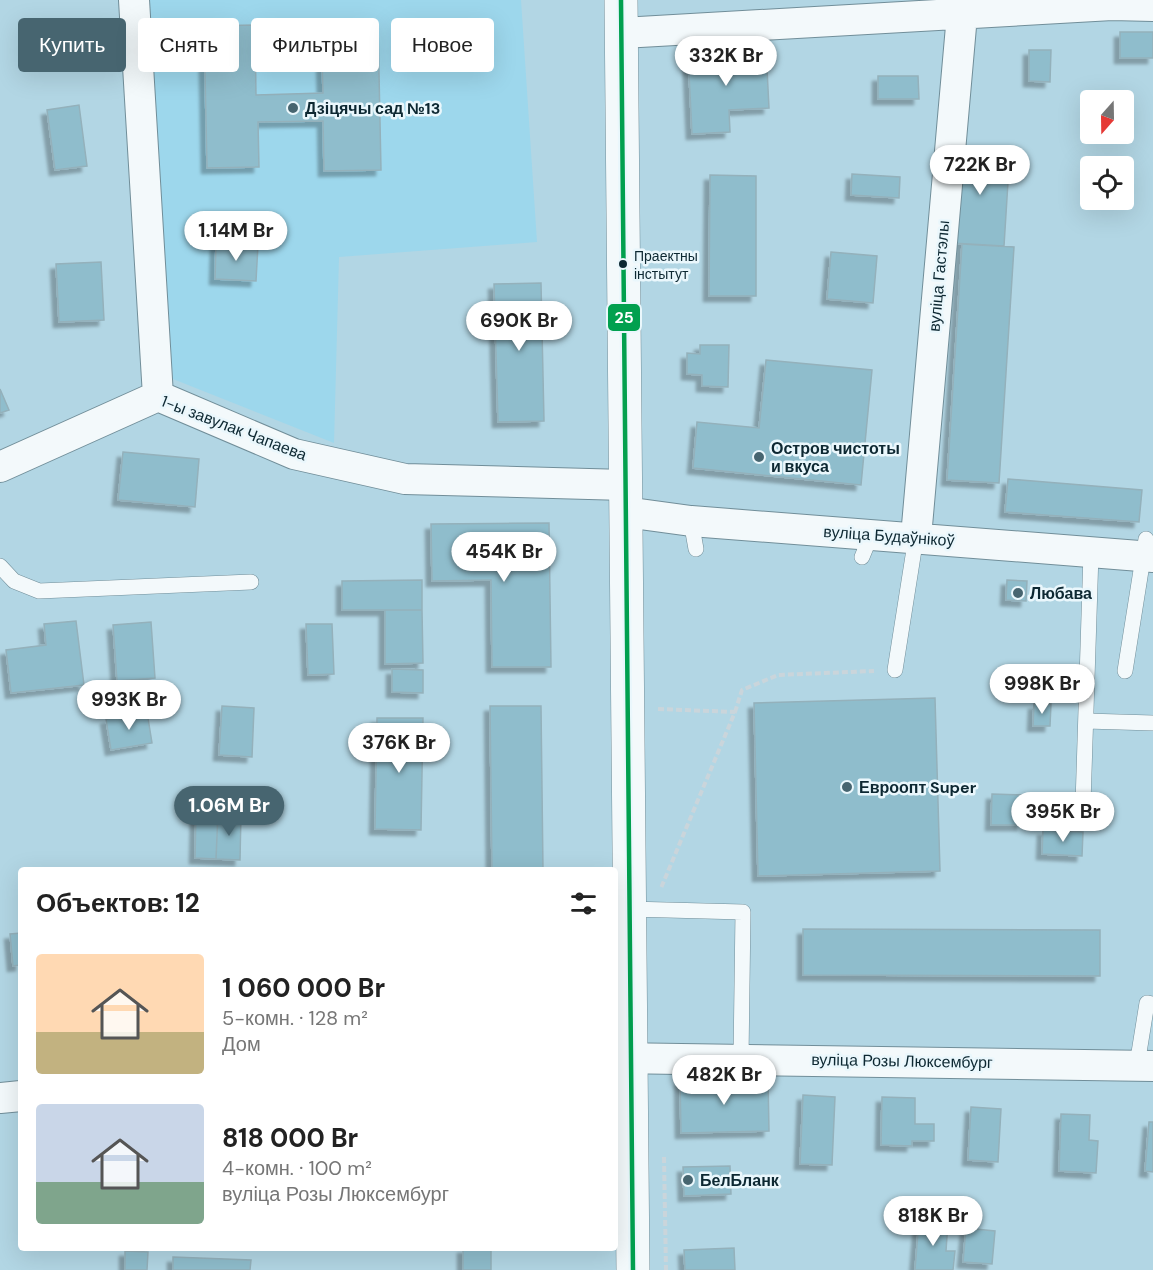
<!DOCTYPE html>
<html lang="ru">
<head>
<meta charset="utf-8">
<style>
  body { margin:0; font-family:"DM Sans",sans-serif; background:#f6f6f6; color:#222; height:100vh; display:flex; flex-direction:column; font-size:22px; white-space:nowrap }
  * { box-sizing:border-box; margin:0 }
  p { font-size:20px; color:#767676 }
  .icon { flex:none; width:33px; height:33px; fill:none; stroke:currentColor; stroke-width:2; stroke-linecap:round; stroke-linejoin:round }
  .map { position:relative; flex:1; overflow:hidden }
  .drawer { position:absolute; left:18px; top:867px; width:600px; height:384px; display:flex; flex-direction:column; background:#fff; border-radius:6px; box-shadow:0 6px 24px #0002 }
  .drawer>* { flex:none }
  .banner { position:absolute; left:18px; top:18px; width:600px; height:54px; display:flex; gap:12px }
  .needle { width:39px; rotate:200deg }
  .controls { position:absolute; left:1080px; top:90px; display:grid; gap:12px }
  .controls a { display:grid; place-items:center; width:54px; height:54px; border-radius:6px; background:#fff; box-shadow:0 6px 24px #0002; font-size:30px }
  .price { position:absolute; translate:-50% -51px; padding:0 14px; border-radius:21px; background:#fff; color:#222; font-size:20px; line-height:39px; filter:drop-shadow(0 2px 3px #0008) }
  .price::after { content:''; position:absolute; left:50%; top:36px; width:18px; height:14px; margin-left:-9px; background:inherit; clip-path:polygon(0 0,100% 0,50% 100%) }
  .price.selected { background:#476570; color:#fff }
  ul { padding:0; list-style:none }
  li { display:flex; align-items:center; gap:18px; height:150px; padding:0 18px }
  li span { display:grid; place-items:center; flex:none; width:168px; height:120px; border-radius:6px; color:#555 }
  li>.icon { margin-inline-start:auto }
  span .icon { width:72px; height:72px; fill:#fffc; stroke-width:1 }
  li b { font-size:26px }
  h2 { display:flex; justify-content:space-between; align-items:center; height:72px; padding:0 18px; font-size:26px }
  .tag { padding:0 21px; border-radius:6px; background:#fff; box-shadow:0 6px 24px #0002; font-size:21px; line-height:54px }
  .tag.selected { background:#476570; color:#fff }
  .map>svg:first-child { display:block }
  .built { fill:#9dd7ec }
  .building { fill:#8fbdcc; stroke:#94b1bb; stroke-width:1.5; filter:url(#shadow) }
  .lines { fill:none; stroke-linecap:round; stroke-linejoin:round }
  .lane-casing { stroke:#718e99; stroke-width:16 }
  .street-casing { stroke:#718e99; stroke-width:32 }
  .secondary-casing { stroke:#718e99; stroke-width:34 }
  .path { stroke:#cad5db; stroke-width:4; stroke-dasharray:6 3; stroke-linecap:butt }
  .lane { stroke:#f3f9fb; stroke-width:15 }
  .street { stroke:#f3f9fb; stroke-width:30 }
  .secondary { stroke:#f3f9fb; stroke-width:33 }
  .bus-1-casing { stroke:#eaf7fc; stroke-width:9 }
  .bus-1 { stroke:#01a04f; stroke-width:4.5 }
  .poi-dot { fill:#476570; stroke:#eaf7fc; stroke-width:2 }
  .bus-dot { fill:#0d2832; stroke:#eaf7fc; stroke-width:2 }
  .labels { text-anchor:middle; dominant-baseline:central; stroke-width:5; stroke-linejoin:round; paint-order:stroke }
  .bus-label { font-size:14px; fill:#0d2832; stroke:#eaf7fc; text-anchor:start }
  .poi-label { font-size:16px; font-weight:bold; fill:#0d2832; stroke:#eaf7fc; text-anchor:start }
  .street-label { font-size:16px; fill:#0d2832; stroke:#eaf7fc }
  .line-badge { stroke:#eaf7fc; stroke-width:2 }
  .badge-label { font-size:16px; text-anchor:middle; font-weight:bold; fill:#fff }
</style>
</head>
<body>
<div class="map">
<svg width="1153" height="1270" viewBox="0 0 1153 1270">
  <defs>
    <filter id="shadow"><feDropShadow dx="-5.5" dy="5.5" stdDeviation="1.5" flood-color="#0004"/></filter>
  </defs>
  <rect width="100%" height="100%" fill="#b2d6e4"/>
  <path class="built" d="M 146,0 L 521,0 L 537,242 L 339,257 L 334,443 L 173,379 Z"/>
  <path class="building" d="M 378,24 L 381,170 L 324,171 L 323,121 L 258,122 L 259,167 L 207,168 L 204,26 L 255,25 L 256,95 L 323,93 L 321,25 Z
    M 1120,32 L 1153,32 L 1153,58 L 1120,58 Z
    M 766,49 L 769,108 L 729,110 L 730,132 L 692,134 L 688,53 Z
    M 1029,50 L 1051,50 L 1050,82 L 1029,81 Z
    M 878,76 L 918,76 L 919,99 L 878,99 Z
    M 79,105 L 87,166 L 55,170 L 47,110 Z
    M 957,147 L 1010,150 L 1004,246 L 951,243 Z
    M 852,174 L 900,177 L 899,198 L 851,195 Z
    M 710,175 L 756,176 L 756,296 L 709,296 Z
    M 216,243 L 258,245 L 256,281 L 215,279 Z
    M 962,244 L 1014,247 L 999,483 L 947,480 Z
    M 831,252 L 877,256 L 873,303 L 827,299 Z
    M 101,262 L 104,320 L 59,322 L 56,264 Z
    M 541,283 L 544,421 L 498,422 L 494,284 Z
    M 700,345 L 729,345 L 728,387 L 702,386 L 702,375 L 687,374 L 687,353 L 700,354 Z
    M 766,360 L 872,370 L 861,485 L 693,468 L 697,422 L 759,428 Z
    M 0,389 L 9,410 L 0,413 Z
    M 123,452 L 199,459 L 195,507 L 118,500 Z
    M 1008,479 L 1142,490 L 1139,522 L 1005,512 Z
    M 549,523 L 551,667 L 492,667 L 491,580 L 432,581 L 431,524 Z
    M 422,580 L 422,610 L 342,610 L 342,581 Z
    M 1007,580 L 1027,581 L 1026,601 L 1006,600 Z
    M 385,610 L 422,610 L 423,663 L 385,664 Z
    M 76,621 L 84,685 L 11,693 L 6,650 L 46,645 L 44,624 Z
    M 151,622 L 155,678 L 117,681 L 113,625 Z
    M 306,624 L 332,624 L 334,674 L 308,675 Z
    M 392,669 L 423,670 L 423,693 L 392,692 Z
    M 935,698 L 940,871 L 758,876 L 754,703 Z
    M 1034,704 L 1051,704 L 1050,726 L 1033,726 Z
    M 222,706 L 254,708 L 252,757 L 219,755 Z
    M 490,706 L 541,706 L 543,870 L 492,870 Z
    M 147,712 L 152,743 L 111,750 L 106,719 Z
    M 377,718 L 423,718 L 421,830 L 375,829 Z
    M 992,794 L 1023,795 L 1022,825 L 991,825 Z
    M 196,813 L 218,813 L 216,859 L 195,858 Z
    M 218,813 L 241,814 L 240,860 L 216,859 Z
    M 1043,830 L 1083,832 L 1082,856 L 1042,854 Z
    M 803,929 L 1100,930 L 1100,976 L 803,975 Z
    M 21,933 L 21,965 L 13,966 L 10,934 Z
    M 768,1079 L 769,1131 L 681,1133 L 680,1080 Z
    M 803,1095 L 835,1097 L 832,1165 L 800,1164 Z
    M 882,1097 L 915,1098 L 915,1124 L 934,1124 L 934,1141 L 912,1141 L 912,1146 L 881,1145 Z
    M 971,1107 L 1001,1109 L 998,1162 L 968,1160 Z
    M 1061,1114 L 1090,1115 L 1089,1140 L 1098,1141 L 1096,1173 L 1059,1171 Z
    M 1149,1122 L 1153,1122 L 1153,1172 L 1145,1171 Z
    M 730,1166 L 731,1194 L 684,1196 L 683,1167 Z
    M 919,1220 L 948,1222 L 946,1251 L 955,1251 L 953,1270 L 915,1270 Z
    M 966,1228 L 995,1231 L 992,1264 L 963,1262 Z
    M 463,1248 L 491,1248 L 491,1270 L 463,1270 Z
    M 734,1248 L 735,1270 L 685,1270 L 684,1250 Z
    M 125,1251 L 148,1252 L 147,1270 L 125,1270 Z
    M 173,1257 L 251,1260 L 250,1270 L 173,1270 Z"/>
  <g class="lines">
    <defs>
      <path id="lane" d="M 691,521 L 696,549
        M 862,557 L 871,535
        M 0,566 L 14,581 L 39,591 L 251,582
        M 895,670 L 916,537
        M 1125,671 L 1146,539
        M 1086,721 L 1153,723
        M 1083,804 L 1091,553
        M 629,909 L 743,912 L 741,1058
        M 1137,1065 L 1147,1003 L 1153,1004"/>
      <path id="street" d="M 134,0 L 158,396
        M 622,33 L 1112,5 L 1153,6
        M 0,467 L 158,396 L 294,454 L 405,479 L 625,485
        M 625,512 L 691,521 L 1153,557
        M 916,537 L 962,15
        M 615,1058 L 1153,1066
        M 0,1098 L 21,1096"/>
      <path id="secondary" d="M 621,0 L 633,1270"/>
    </defs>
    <use href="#lane" class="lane-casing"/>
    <use href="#street" class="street-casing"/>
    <use href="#secondary" class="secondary-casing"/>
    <path class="path" d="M 658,709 L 735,712 L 661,888
      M 735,712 L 742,690 L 778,675 L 874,671
      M 664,1157 L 666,1270"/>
    <use href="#lane" class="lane"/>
    <use href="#street" class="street"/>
    <use href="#secondary" class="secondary"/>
    <defs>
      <path id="bus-1" d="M 621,0 L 633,1270"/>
    </defs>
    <use href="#bus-1" class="bus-1-casing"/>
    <use href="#bus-1" class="bus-1"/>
  </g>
  <g class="poi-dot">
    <circle cx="293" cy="108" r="6"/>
    <circle cx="759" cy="457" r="6"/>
    <circle cx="1018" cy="593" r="6"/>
    <circle cx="847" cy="787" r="6"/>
    <circle cx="688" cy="1180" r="6"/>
  </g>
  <circle class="bus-dot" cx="623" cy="264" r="5"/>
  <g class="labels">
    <g class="bus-label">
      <text x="634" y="256">Праектны<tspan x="634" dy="18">інстытут</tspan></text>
    </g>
    <g class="poi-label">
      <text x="305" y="108">Дзіцячы сад №13</text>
      <text x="771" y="448">Остров чистоты<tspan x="771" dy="18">и вкуса</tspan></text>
      <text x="1030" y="593">Любава</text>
      <text x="859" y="787">Евроопт Super</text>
      <text x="700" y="1180">БелБланк</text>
    </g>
    <g class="street-label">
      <text transform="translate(939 276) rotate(-85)">вуліца Гастэлы</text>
      <text transform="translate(234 428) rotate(21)">1-ы завулак Чапаева</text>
      <text transform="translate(889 536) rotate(4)">вуліца Будаўнікоў</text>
      <text transform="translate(902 1061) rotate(1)">вуліца Розы Люксембург</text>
    </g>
  </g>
  <rect class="line-badge" x="607" y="303" width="34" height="29" rx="6" fill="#01a04f"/>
  <g class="badge-label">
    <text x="624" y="323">25</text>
  </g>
</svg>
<div class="controls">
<a><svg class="needle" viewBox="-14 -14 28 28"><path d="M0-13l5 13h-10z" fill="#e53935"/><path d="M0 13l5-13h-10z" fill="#767676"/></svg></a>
<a><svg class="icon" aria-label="locate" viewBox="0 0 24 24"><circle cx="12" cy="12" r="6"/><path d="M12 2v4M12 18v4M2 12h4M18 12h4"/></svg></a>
</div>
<b class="price" style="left:726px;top:87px">332K Br</b>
<b class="price" style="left:980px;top:196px">722K Br</b>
<b class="price" style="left:236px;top:262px">1.14M Br</b>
<b class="price" style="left:519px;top:352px">690K Br</b>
<b class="price" style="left:504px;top:583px">454K Br</b>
<b class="price" style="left:1042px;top:715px">998K Br</b>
<b class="price" style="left:129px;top:731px">993K Br</b>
<b class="price" style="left:399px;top:774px">376K Br</b>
<b class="price selected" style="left:229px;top:837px">1.06M Br</b>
<b class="price" style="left:1063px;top:843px">395K Br</b>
<b class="price" style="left:724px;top:1106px">482K Br</b>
<b class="price" style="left:933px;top:1247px">818K Br</b>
<div class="banner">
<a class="tag selected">Купить</a>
<a class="tag">Снять</a>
<a class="tag">Фильтры</a>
<a class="tag">Новое</a>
</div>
<section class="drawer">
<h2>Объектов: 12<svg class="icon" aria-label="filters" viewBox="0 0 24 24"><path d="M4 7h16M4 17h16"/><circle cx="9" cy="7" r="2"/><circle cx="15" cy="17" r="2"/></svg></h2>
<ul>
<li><span style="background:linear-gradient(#ffd9b3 65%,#c2b280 0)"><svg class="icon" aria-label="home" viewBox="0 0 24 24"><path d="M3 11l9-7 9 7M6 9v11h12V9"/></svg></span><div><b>1 060 000 Br</b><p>5-комн. · 128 m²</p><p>Дом</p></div></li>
<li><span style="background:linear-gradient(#c9d6e8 65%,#7fa58c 0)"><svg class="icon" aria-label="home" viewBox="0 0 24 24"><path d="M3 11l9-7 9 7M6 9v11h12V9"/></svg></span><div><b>818 000 Br</b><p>4-комн. · 100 m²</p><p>вуліца Розы Люксембург</p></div></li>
</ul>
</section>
</div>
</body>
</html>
